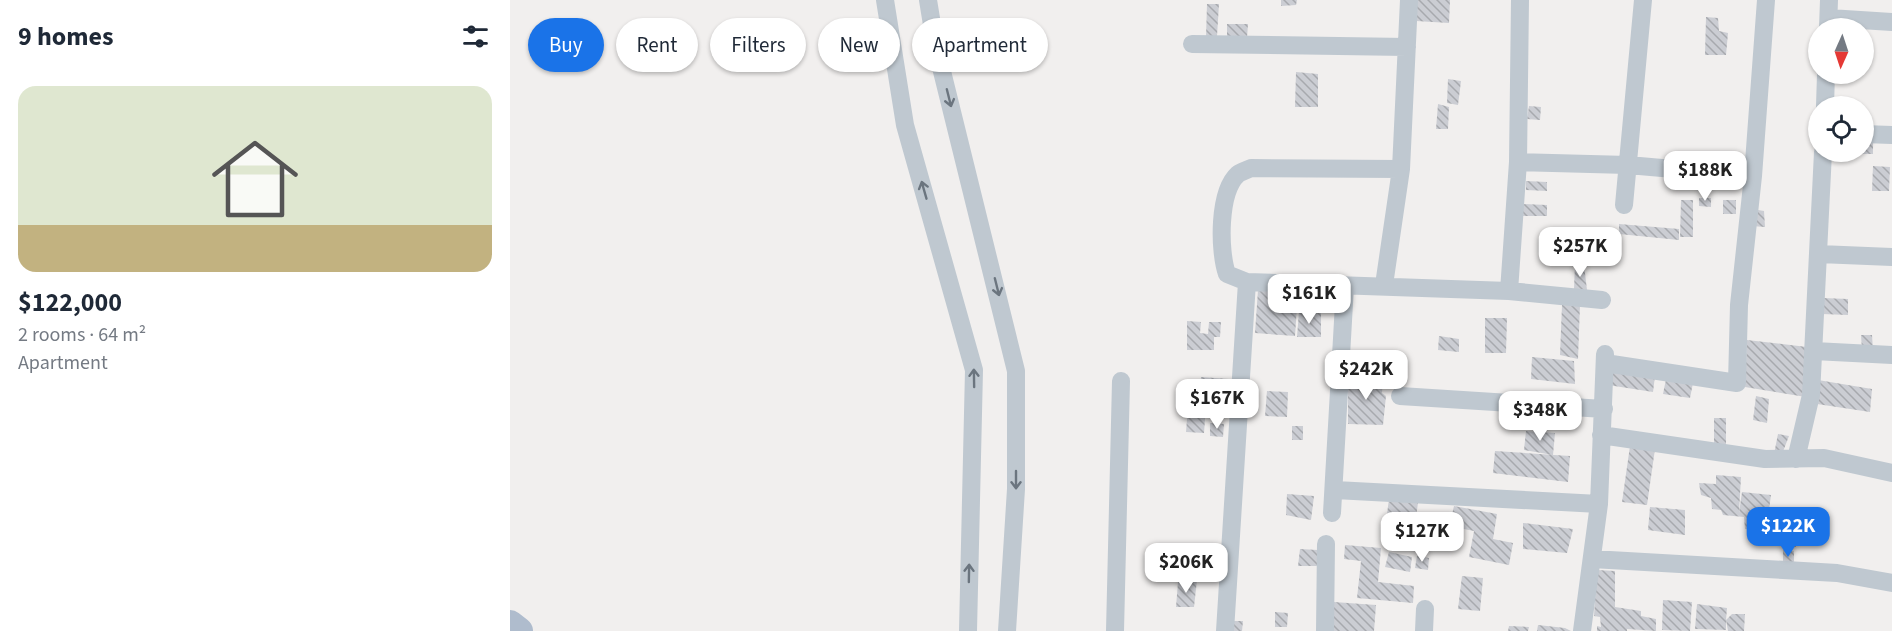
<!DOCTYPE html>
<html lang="en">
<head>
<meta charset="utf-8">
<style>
  body { margin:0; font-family:"Source Sans 3",sans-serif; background:#f6f6f7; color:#1f2937; height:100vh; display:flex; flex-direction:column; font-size:22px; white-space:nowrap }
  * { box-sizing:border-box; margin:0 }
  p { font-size:20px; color:#747a83 }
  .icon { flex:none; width:33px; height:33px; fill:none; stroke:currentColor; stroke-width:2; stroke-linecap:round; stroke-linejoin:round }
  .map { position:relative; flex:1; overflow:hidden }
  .panel { display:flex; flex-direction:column; background:#fff; width:510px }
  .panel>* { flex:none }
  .banner { position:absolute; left:18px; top:18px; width:570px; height:54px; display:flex; gap:12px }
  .needle { width:39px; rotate:183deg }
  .fabs { position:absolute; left:1298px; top:18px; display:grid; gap:12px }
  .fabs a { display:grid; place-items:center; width:66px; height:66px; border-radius:50%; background:#fff; box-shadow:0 2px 4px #0004; font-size:30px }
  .price { position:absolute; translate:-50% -51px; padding:0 14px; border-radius:12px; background:#fff; color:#222; font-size:20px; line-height:39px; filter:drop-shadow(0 2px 3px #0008) }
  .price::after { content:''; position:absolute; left:50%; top:36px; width:18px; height:14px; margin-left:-9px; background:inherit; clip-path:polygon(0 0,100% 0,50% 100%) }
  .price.current { background:#1a73e8; color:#fff }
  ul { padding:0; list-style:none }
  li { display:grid; align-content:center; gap:12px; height:318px; padding:0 18px }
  li span { display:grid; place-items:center; height:186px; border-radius:18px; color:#555 }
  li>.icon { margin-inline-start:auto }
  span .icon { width:108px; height:108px; fill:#fffc; stroke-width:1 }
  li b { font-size:26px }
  h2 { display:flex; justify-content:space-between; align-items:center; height:72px; padding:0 18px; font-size:26px }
  .chip { padding:0 21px; border-radius:27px; background:#fff; box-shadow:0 2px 4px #0004; font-size:21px; line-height:54px }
  .chip.current { background:#1a73e8; color:#fff }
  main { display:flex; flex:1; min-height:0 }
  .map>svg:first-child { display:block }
  .building { fill:url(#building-back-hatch) }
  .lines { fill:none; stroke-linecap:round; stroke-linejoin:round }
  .minor { stroke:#bfc8d0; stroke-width:18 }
  .primary { stroke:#afbccd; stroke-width:28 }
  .oneway { stroke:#6b757f }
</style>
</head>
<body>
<main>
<section class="panel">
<h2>9 homes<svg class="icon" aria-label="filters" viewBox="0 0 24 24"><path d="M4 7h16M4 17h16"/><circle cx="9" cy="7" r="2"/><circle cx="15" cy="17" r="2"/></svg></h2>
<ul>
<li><span style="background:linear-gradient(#dfe7d0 75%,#c2b280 0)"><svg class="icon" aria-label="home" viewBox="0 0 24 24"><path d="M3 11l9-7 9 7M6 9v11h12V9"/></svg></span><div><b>$122,000</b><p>2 rooms · 64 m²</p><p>Apartment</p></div></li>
</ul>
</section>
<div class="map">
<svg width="1382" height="631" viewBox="0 0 1382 631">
  <defs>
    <pattern id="building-back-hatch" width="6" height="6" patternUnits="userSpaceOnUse" patternTransform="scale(1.5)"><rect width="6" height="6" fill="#cbcdd3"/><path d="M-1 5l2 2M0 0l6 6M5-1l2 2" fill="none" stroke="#a7a9ae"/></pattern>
  </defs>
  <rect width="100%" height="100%" fill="#f1efee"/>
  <path class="building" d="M 771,0 L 787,0 L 786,5 L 771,6 Z
    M 907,0 L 940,0 L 939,23 L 906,21 Z
    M 697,4 L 709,4 L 707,36 L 696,37 Z
    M 1196,17 L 1208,18 L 1209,31 L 1218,33 L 1216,55 L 1195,55 Z
    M 717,24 L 738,24 L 737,38 L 717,38 Z
    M 786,72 L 808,74 L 808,107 L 785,107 Z
    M 938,79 L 951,81 L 948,105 L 937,103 Z
    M 928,104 L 939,107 L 938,129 L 926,129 Z
    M 1019,106 L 1031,107 L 1030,120 L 1017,119 Z
    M 1353,140 L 1363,140 L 1363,154 L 1348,154 L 1349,152 L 1353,152 Z
    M 1363,166 L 1380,167 L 1379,191 L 1362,191 Z
    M 1016,181 L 1037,182 L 1037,191 L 1016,190 Z
    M 1189,198 L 1201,198 L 1201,207 L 1189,206 Z
    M 1171,200 L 1183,200 L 1183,237 L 1170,237 Z
    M 1213,200 L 1226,200 L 1226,214 L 1213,214 Z
    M 1012,204 L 1037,205 L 1037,216 L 1012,216 Z
    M 1242,209 L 1254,211 L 1255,227 L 1241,226 Z
    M 1109,224 L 1169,229 L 1169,240 L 1109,234 Z
    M 1048,229 L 1063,230 L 1064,241 L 1048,241 Z
    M 1065,264 L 1074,265 L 1077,290 L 1064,289 Z
    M 748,290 L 788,292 L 785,336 L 745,333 Z
    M 1313,298 L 1338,299 L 1338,315 L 1312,314 Z
    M 1052,305 L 1070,305 L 1068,359 L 1050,355 Z
    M 789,311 L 811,313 L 811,337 L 787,337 Z
    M 975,318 L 997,318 L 996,353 L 975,353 Z
    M 677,321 L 691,322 L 690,333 L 698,334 L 699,322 L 711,322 L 710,337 L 704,337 L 704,350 L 677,350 Z
    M 1351,335 L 1362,335 L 1363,350 L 1352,350 Z
    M 929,336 L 949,339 L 949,352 L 928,350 Z
    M 1237,340 L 1297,347 L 1296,397 L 1235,387 Z
    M 1022,357 L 1064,361 L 1065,384 L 1021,379 Z
    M 1101,369 L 1145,376 L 1143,392 L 1098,385 Z
    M 838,376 L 873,378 L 872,393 L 876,396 L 873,425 L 838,424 Z
    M 691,377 L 719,379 L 718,394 L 697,392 L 694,433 L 676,432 L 679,393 L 690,393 Z
    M 1156,379 L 1183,383 L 1180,398 L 1153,394 Z
    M 1308,380 L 1362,389 L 1360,412 L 1307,404 Z
    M 757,391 L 778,392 L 777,417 L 755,416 Z
    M 1246,396 L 1259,399 L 1257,423 L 1243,420 Z
    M 1204,418 L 1216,418 L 1216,447 L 1204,447 Z
    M 700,423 L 714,424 L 713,437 L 700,436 Z
    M 782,426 L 793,426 L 793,440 L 782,440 Z
    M 1016,431 L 1045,433 L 1043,455 L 1014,450 Z
    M 1268,434 L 1279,436 L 1272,454 L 1264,454 Z
    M 1120,446 L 1145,449 L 1137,505 L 1112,502 Z
    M 985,451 L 1060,456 L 1058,482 L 983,473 Z
    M 1206,475 L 1231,477 L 1229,513 L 1232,492 L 1261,495 L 1258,517 L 1251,521 L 1251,530 L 1235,529 L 1234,517 L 1213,515 L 1211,510 L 1202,509 L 1201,498 L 1191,495 L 1189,483 L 1206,484 Z
    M 777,494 L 804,496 L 801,520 L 776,515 Z
    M 879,499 L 908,503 L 906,517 L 877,514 Z
    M 944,506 L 987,514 L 983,539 L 1003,543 L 999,565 L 959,557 L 964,531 L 918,522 L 920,514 L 941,519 Z
    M 1140,507 L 1175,510 L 1175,535 L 1138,530 Z
    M 1013,523 L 1063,529 L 1057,553 L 1013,549 Z
    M 1276,528 L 1288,529 L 1286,547 L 1275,546 Z
    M 835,545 L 871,548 L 868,582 L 904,586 L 903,603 L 847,598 L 851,561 L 834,559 Z
    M 790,549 L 808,550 L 807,566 L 788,566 Z
    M 1273,550 L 1284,551 L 1284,566 L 1273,566 Z
    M 879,552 L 902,557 L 900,572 L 875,567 Z
    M 907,556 L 919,558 L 918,570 L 905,568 Z
    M 1087,570 L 1105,571 L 1105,607 L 1131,611 L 1131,616 L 1146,619 L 1146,631 L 1117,629 L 1117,631 L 1087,631 L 1087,626 L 1091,627 L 1090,617 L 1084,616 Z
    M 952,576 L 973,578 L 970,611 L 948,609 Z
    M 687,580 L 684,607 L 666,607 L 668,582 Z
    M 1153,600 L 1182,602 L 1180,631 L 1152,630 Z
    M 824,602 L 866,605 L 864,631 L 822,631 Z
    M 1187,604 L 1217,608 L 1216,620 L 1222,614 L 1235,614 L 1234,631 L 1218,631 L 1216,620 L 1216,630 L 1185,629 Z
    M 765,612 L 778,613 L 777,627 L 765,627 Z
    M 722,621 L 733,621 L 732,631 L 722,631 Z
    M 1028,625 L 1055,628 L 1061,631 L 1027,631 Z
    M 999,626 L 1019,627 L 1018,631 L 998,631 Z"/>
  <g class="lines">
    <path class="minor" d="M 375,0 L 395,125 L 464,370 L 458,631
      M 418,0 L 425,43 L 506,371 L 506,489 L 497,631
      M 1319,18 L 1382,22
      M 1318,28 L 1319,0
      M 682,44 L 897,47
      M 1315,106 L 1316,74
      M 1353,134 L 1382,135
      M 1008,162 L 1118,165 L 1243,176
      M 891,169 L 741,168 C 737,170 731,172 728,174 C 708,192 709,251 717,274 L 737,282 L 999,291 L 1092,300
      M 1114,205 L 1133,0
      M 1309,254 L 1382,257
      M 874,285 L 891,169 L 899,0
      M 999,291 L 1008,162 L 1010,0
      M 1304,351 L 1382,355
      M 1095,363 L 1227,383 L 1229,305 L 1243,176 L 1256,0
      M 890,396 L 1094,409
      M 1091,435 L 1255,459 L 1314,458 L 1382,473
      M 1286,459 L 1301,395 L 1313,152
      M 825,490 L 1089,504
      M 822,513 L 835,286
      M 1082,559 L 1327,573 L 1382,583
      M 605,631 L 611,381
      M 715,631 L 737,282
      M 815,631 L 816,544
      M 914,631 L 915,609
      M 1072,631 L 1089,504 L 1095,354"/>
    <path class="primary" d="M 0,624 L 9,631"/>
  </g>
  <defs><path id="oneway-shaft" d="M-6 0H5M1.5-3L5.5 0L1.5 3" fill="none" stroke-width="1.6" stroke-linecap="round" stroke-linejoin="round" transform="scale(1.5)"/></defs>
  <g class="oneway">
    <use href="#oneway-shaft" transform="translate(439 98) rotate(76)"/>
    <use href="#oneway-shaft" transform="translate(414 190) rotate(-106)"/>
    <use href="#oneway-shaft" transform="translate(487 287) rotate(76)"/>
    <use href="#oneway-shaft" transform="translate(464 378) rotate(-91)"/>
    <use href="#oneway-shaft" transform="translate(506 480) rotate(90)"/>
    <use href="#oneway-shaft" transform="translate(459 573) rotate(-89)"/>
  </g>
</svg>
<div class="fabs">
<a><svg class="needle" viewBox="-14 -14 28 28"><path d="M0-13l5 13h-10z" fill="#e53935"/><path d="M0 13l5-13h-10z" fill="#747a83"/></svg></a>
<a><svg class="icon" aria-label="locate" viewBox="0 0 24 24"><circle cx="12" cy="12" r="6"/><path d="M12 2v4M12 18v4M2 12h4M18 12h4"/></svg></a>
</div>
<b class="price" style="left:1195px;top:202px">$188K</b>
<b class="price" style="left:1070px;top:278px">$257K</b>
<b class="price" style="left:799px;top:325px">$161K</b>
<b class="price" style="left:856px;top:401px">$242K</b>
<b class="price" style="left:707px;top:430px">$167K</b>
<b class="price" style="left:1030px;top:442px">$348K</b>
<b class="price current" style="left:1278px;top:558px">$122K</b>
<b class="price" style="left:912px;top:563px">$127K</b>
<b class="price" style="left:676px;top:594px">$206K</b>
<div class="banner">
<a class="chip current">Buy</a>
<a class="chip">Rent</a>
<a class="chip">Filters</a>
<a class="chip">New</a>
<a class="chip">Apartment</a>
</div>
</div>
</main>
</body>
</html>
